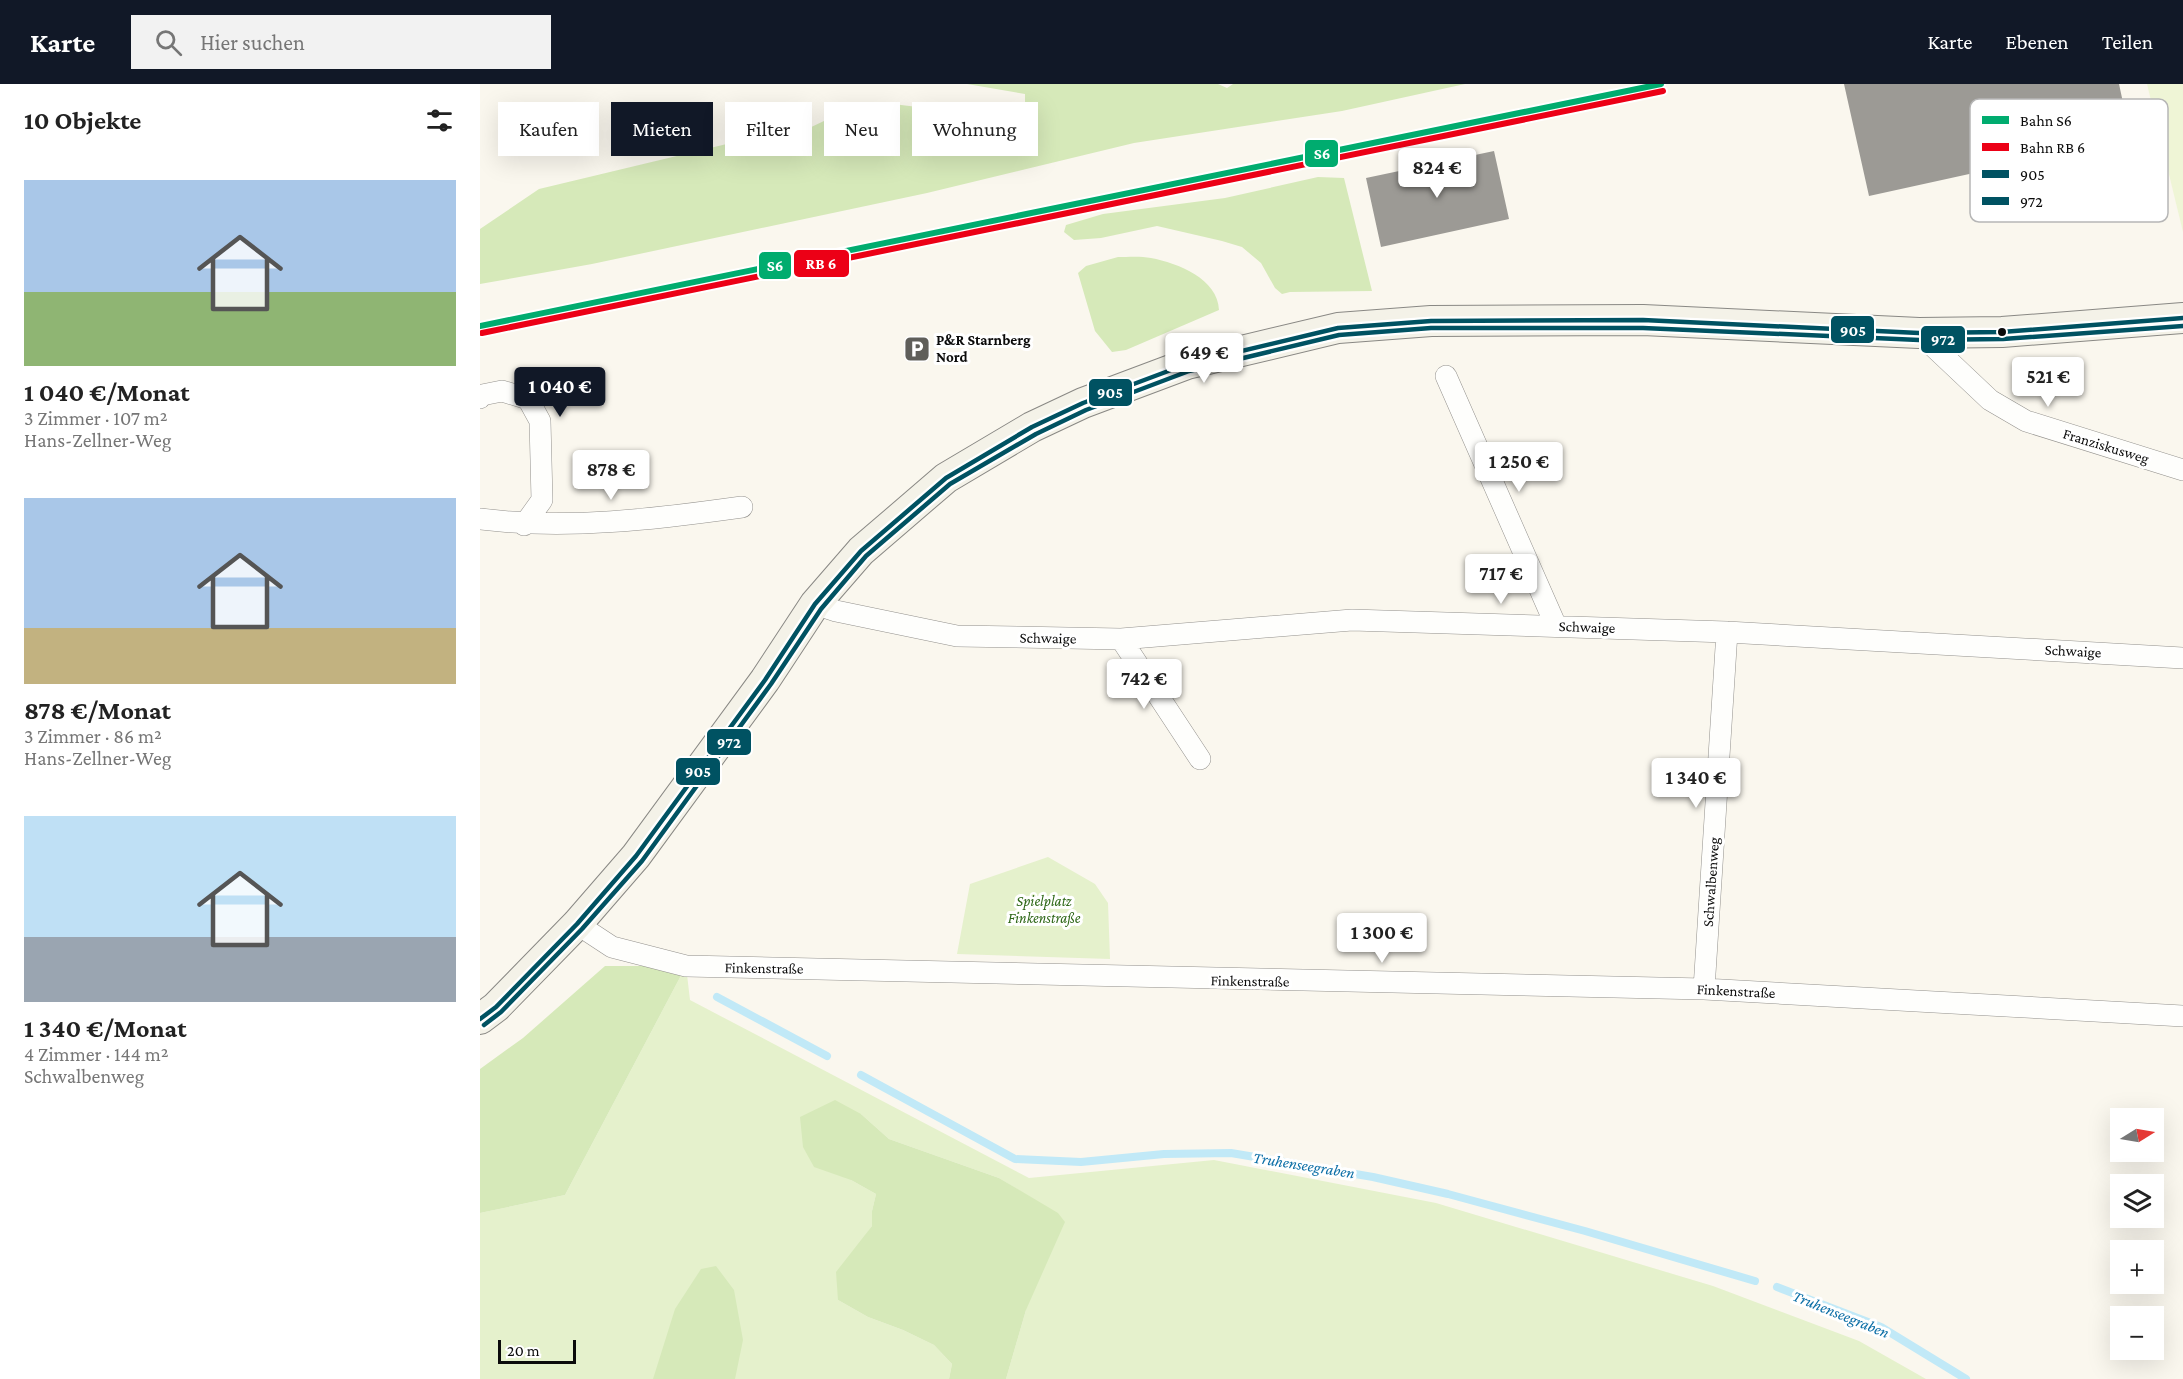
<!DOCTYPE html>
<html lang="de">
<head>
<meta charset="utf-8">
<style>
  body { margin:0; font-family:"Crimson Pro",serif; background:#f2f2f2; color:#222; height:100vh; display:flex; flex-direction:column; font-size:22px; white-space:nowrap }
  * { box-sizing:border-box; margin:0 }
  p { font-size:20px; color:#767676 }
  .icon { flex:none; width:33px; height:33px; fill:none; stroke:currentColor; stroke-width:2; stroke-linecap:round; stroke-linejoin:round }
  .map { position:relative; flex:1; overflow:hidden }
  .panel { display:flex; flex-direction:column; background:#fff; width:480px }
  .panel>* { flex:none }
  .banner { position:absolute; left:18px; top:18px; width:570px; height:54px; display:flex; gap:12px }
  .needle { width:39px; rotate:79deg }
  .controls { position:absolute; left:1630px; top:1024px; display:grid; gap:12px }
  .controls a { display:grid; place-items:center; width:54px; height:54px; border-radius:0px; background:#fff; box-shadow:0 6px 24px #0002; font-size:30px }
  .scale { position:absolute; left:18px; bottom:15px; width:78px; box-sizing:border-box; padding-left:6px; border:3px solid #0b0b0b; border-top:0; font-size:16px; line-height:21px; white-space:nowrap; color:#0b0b0b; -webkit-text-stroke:4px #fff; paint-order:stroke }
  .price { position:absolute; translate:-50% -51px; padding:0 14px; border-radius:6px; background:#fff; color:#222; font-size:20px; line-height:39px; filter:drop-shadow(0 2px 3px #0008) }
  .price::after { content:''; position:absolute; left:50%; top:36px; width:18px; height:14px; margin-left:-9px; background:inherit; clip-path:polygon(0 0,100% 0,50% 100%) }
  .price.selected { background:#111827; color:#fff }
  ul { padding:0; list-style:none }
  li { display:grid; align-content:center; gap:12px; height:318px; padding:0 24px }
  li span { display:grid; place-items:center; height:186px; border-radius:0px; color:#555 }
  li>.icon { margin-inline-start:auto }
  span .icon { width:108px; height:108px; fill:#fffc; stroke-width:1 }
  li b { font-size:26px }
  h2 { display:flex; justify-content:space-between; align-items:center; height:72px; padding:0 24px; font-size:26px }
  .tag { padding:0 21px; border-radius:0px; background:#fff; box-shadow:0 6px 24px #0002; font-size:21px; line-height:54px }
  .tag.selected { background:#111827; color:#fff }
  header { display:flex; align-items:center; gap:36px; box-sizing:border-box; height:84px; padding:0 30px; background:#111827; color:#fff }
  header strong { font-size:28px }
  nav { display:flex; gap:33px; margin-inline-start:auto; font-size:21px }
  .search { width:420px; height:54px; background:#f2f2f2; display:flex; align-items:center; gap:15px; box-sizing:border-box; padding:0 21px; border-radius:0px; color:#767676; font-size:22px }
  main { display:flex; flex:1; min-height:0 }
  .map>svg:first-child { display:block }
  .green { fill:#e5f1cc }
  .forest { fill:#d6e9b9 }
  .pitch { fill:#eff5d6 }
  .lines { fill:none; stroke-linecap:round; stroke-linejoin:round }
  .stream { stroke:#c1e9f7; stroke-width:8 }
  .building { fill:#9c9a95 }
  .street-casing { stroke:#93918d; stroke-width:22 }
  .secondary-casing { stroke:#898884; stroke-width:32 }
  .street { stroke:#fefefc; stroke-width:21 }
  .secondary { stroke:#f4f2e8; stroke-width:30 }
  .bus-1-casing { stroke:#fff; stroke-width:9 }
  .bus-2-casing { stroke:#fff; stroke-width:9 }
  .bus-1 { stroke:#005262; stroke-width:4.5 }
  .bus-2 { stroke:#005262; stroke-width:4.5 }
  .rail-1-casing { stroke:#fff; stroke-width:10 }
  .rail-2-casing { stroke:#fff; stroke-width:10 }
  .rail-1 { stroke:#00ac6f; stroke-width:6 }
  .rail-2 { stroke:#ec0016; stroke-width:6 }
  .bus-dot { fill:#0b0b0b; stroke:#fff; stroke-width:2 }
  .labels { text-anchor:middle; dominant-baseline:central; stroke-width:6; stroke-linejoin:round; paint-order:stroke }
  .poi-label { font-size:15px; font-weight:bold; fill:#0b0b0b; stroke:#fff; text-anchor:start }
  .street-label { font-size:15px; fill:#0b0b0b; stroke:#fff }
  .park-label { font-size:15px; font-style:italic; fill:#2e6717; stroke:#fff }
  .water-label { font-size:16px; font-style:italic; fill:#0b6ea6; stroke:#fff }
  .key { fill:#fff; stroke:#b6b6b6; stroke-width:1.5 }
  .key-label { font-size:16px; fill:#0b0b0b }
  .line-badge { stroke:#fff; stroke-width:2 }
  .badge-label { font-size:16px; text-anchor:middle; font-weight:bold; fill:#fff }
</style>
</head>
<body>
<header>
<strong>Karte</strong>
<div class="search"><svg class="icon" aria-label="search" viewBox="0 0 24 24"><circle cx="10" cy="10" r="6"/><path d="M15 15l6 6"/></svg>Hier suchen</div>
<nav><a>Karte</a><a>Ebenen</a><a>Teilen</a></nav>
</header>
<main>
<section class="panel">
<h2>10 Objekte<svg class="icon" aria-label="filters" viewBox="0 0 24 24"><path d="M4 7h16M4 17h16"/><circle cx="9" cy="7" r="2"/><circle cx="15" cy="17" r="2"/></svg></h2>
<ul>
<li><span style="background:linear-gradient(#a9c7e8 60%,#8fb573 0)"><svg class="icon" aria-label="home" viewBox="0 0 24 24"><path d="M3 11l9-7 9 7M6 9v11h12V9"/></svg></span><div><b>1 040 €/Monat</b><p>3 Zimmer · 107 m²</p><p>Hans-Zellner-Weg</p></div></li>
<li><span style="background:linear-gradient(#a9c7e8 70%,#c2b280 0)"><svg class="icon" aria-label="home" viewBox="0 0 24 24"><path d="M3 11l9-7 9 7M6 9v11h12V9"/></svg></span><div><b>878 €/Monat</b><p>3 Zimmer · 86 m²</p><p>Hans-Zellner-Weg</p></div></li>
<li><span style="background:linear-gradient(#bfe0f5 65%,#9aa5b1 0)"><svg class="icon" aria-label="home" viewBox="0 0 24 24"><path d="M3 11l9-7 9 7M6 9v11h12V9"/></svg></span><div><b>1 340 €/Monat</b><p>4 Zimmer · 144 m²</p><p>Schwalbenweg</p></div></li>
</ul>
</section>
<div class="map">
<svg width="1703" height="1295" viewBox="0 0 1703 1295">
  <rect width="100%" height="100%" fill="#faf7ee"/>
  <path class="green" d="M 568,773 L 615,800 L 628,819 L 630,875 L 477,870 L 490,800 Z
    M 206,882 L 210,916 L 549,1094 L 734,1076 L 956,1119 L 1233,1202 L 1379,1257 L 1446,1295 L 526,1295 L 546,1226 L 545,1110 L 519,1094 L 409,1055 L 381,1030 L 371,1096 L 396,1110 L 392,1127 L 392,1142 L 385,1152 L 358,1216 L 388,1233 L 423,1246 L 454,1261 L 472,1280 L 469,1295 L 0,1295 L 0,1129 L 85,1111 Z"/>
  <path class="forest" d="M 487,0 L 738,0 L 747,4 L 753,0 L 985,0 L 862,27 L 654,59 L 447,109 L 112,180 L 0,200 L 0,145 L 59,105 L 276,53 L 309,63 L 323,47 L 369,25 L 405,19 L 494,30 L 545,21 L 545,10 Z
    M 838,93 L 864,94 L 892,207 L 810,208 L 802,210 L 795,204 L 781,179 L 762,163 L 742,157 L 677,142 L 621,154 L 594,156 L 584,148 L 586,141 L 623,130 L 745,114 Z
    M 638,173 C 648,173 661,172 671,174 C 698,179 738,195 739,226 L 646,266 L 632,268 L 615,247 L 598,189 L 606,182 Z
    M 125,882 L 206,882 L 85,1111 L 0,1129 L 0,985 L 43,954 Z
    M 355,1016 L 381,1030 L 409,1055 L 519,1094 L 578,1129 L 585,1138 L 546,1226 L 526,1295 L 469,1295 L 472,1280 L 454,1261 L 423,1246 L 388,1233 L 358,1216 L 356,1188 L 392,1142 L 392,1127 L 396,1110 L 371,1096 L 334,1083 L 323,1063 L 320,1033 Z
    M 236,1182 L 254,1206 L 263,1256 L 255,1295 L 173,1295 L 195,1225 L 221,1185 Z"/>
  <path class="pitch" d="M 1667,0 L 1703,0 L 1703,148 Z"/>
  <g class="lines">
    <path class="stream" d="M 237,913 L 347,972
      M 381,991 L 535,1075 L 601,1078 L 684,1070 L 751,1069 L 893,1093 L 968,1110 L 1105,1147 L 1275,1197
      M 1297,1203 L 1401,1243 L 1486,1295"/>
  </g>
  <path class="building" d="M 1364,0 L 1639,0 L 1647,37 L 1549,58 L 1553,76 L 1389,112 Z
    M 1014,67 L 1029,135 L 901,163 L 886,94 Z"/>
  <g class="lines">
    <defs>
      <path id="street" d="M 1439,249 L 1510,316 L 1546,337 L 1703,386
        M 966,292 L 1076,542
        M 0,314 L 2,311 L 22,307 L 48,315 L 60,337 L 62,416 L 44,441
        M 0,435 C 87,446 176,435 262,423
        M 335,520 L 356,527 L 477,552 L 641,555 L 872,536 L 1247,548 L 1703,574
        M 641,555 L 720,675
        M 97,840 L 132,863 L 206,882 L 1224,905 L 1703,932
        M 1224,905 L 1247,548"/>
      <path id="secondary" d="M 0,935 L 16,923 L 97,840 L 156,772 L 285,596 L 335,520 L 381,467 L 466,394 L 552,343 L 603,319 L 707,280 L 858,244 L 951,237 L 1163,236 L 1439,249 L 1522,248 L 1703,234"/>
    </defs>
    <use href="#street" class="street-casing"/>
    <use href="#secondary" class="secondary-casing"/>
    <use href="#street" class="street"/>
    <use href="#secondary" class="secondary"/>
    <defs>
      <path id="bus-1" d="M 0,935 L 16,923 L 97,840 L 156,772 L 285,596 L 335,520 L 381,467 L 466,394 L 552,343 L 603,319 L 707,280 L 858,244 L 951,237 L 1163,236 L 1439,249 L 1522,248 L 1703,234"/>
      <path id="bus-2" d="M 4,941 L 21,928 L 102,845 L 162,777 L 291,600 L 341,525 L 386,472 L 470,400 L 556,350 L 606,326 L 709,287 L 859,251 L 951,244 L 1163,244 L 1439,256 L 1523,255 L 1703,242"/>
    </defs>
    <use href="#bus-1" class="bus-1-casing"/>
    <use href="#bus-2" class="bus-2-casing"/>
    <use href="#bus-1" class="bus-1"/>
    <use href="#bus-2" class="bus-2"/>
    <defs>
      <path id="rail-1" d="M 0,242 L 1181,0"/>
      <path id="rail-2" d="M 2,249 L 1183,7"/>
    </defs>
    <use href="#rail-1" class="rail-1-casing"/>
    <use href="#rail-2" class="rail-2-casing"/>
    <use href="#rail-1" class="rail-1"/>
    <use href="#rail-2" class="rail-2"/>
  </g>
  <defs>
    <symbol id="parking-square" viewBox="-11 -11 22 22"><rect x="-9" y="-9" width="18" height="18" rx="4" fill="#5f5e5a" stroke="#fff"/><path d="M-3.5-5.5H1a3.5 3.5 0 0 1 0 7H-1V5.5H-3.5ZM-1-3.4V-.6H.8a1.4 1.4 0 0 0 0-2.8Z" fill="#fff"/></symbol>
  </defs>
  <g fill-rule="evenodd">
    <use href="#parking-square" x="422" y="250" width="30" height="30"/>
  </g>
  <circle class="bus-dot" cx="1522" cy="248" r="5"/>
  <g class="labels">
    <g class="poi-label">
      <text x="456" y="256">P&amp;R Starnberg<tspan x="456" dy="17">Nord</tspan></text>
    </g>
    <g class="street-label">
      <text transform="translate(1626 362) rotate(17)">Franziskusweg</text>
      <text transform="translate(1107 543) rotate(2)">Schwaige</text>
      <text transform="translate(568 554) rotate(1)">Schwaige</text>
      <text transform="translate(1593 567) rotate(3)">Schwaige</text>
      <text transform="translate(1231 798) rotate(-86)">Schwalbenweg</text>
      <text transform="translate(284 884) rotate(1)">Finkenstraße</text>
      <text transform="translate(770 897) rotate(1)">Finkenstraße</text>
      <text transform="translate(1256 907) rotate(3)">Finkenstraße</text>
    </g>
    <g class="park-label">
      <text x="564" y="817">Spielplatz<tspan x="564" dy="17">Finkenstraße</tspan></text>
    </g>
    <g class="water-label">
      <text transform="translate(824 1081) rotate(9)">Truhenseegraben</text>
      <text transform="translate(1361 1230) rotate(22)">Truhenseegraben</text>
    </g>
  </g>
  <rect x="1490" y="15" width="198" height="123" rx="9" class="key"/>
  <rect x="1502" y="32" width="27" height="8" fill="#00ac6f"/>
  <rect x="1502" y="59" width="27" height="8" fill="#ec0016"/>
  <rect x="1502" y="86" width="27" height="8" fill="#005262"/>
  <rect x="1502" y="113" width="27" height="8" fill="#005262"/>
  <g class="key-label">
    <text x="1540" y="42">Bahn S6</text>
    <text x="1540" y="69">Bahn RB 6</text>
    <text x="1540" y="96">905</text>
    <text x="1540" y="123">972</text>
  </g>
  <g class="line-badge">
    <rect x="824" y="55" width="35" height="29" rx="6" fill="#00ac6f"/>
    <rect x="313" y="165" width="57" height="29" rx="6" fill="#ec0016"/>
    <rect x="278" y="167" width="34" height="29" rx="6" fill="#00ac6f"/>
    <rect x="1350" y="231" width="45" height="29" rx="6" fill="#005262"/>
    <rect x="1440" y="241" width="46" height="29" rx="6" fill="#005262"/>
    <rect x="608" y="294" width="45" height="29" rx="6" fill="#005262"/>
    <rect x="226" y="644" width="46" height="28" rx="6" fill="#005262"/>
    <rect x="195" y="673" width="46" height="29" rx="6" fill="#005262"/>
  </g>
  <g class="badge-label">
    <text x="842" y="75">S6</text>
    <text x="341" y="185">RB 6</text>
    <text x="295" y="187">S6</text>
    <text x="1373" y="252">905</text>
    <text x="1463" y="261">972</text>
    <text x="630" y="314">905</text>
    <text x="249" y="664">972</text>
    <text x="218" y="693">905</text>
  </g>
</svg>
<div class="controls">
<a><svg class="needle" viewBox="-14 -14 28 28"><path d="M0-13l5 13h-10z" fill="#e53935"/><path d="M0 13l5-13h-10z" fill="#767676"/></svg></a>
<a><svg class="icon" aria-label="layers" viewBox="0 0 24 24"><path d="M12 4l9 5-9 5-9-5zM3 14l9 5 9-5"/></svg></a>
<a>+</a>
<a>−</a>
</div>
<div class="scale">20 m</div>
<b class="price" style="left:957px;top:115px">824 €</b>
<b class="price" style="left:724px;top:300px">649 €</b>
<b class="price" style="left:1568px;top:324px">521 €</b>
<b class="price selected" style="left:80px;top:334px">1 040 €</b>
<b class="price" style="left:1039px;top:409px">1 250 €</b>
<b class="price" style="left:131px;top:417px">878 €</b>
<b class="price" style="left:1021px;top:521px">717 €</b>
<b class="price" style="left:664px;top:626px">742 €</b>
<b class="price" style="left:1216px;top:725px">1 340 €</b>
<b class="price" style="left:902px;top:880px">1 300 €</b>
<div class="banner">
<a class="tag">Kaufen</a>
<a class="tag selected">Mieten</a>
<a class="tag">Filter</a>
<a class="tag">Neu</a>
<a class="tag">Wohnung</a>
</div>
</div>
</main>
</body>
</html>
